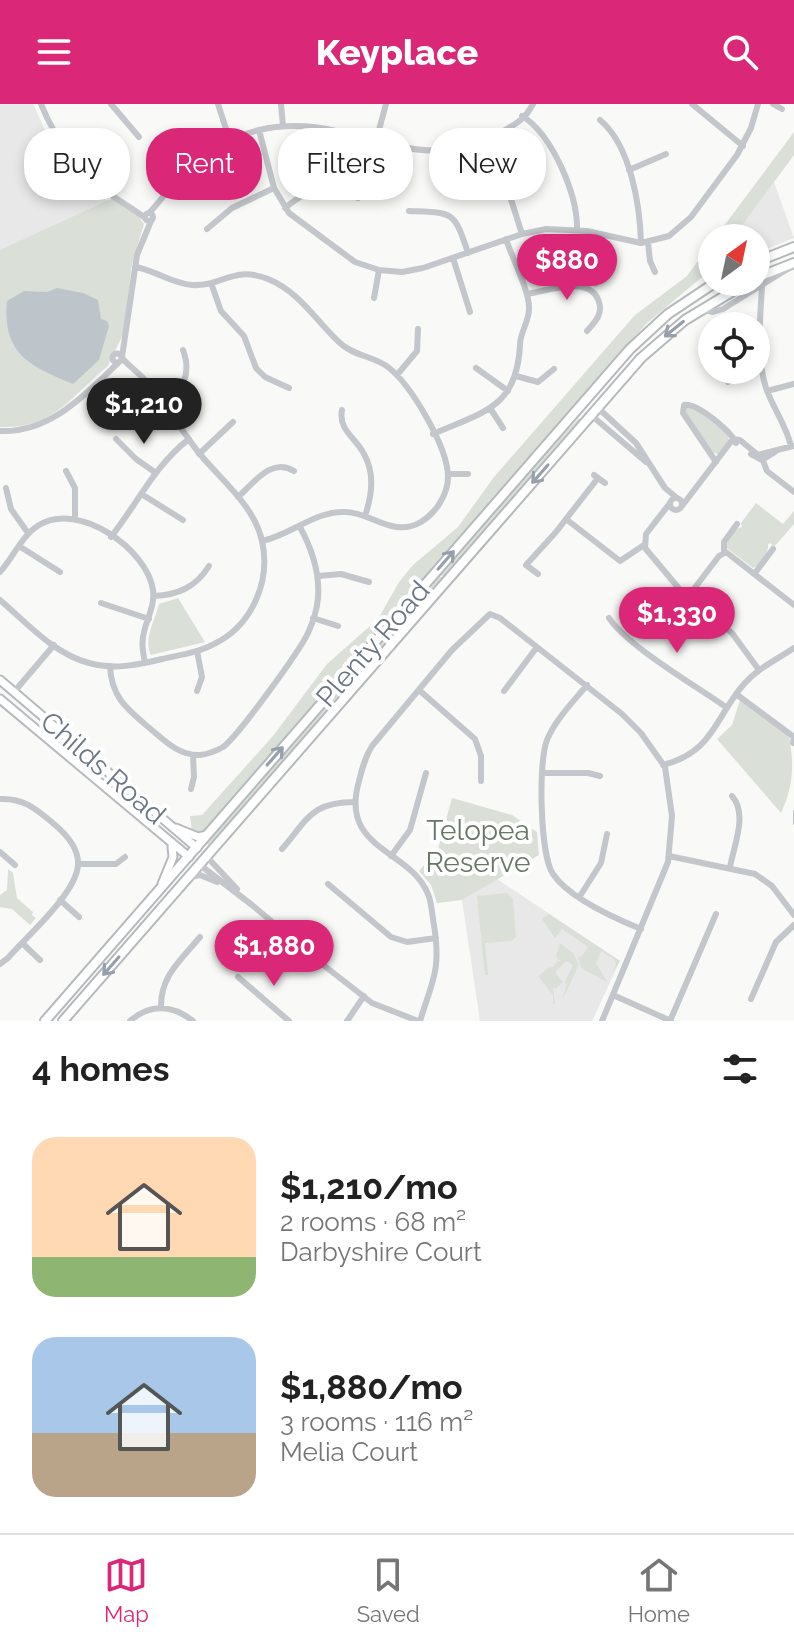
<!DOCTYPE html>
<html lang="en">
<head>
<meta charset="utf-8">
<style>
  body { margin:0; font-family:Raleway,sans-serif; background:#f6f6f6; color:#222; height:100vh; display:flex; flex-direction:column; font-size:30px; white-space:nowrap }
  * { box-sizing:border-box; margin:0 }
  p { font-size:26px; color:#767676 }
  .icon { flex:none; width:44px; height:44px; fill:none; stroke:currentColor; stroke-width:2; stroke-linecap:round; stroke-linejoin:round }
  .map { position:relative; height:917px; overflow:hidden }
  .sheet { display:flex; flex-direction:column; background:#fff; flex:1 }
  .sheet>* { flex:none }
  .hud { position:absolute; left:24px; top:24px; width:746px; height:72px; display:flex; gap:16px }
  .needle { width:52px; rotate:33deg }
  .fabs { position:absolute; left:698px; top:120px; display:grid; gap:16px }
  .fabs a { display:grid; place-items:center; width:72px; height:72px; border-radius:50%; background:#fff; box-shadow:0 4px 12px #0003; font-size:40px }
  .price { position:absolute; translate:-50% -68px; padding:0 18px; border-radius:28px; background:#db2777; color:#fff; font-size:26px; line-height:52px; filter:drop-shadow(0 2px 4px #0008) }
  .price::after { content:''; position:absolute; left:50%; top:48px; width:24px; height:18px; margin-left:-12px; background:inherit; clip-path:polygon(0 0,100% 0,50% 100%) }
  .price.selected { background:#222; color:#fff }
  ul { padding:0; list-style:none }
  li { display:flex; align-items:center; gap:24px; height:200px; padding:0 32px }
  li span { display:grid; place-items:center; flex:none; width:224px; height:160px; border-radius:24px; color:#555 }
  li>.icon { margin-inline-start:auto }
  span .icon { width:96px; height:96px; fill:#fffc; stroke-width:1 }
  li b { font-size:34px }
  h2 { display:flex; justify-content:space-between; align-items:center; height:96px; padding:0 32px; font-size:34px }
  .pill { padding:0 28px; border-radius:32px; background:#fff; box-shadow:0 4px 12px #0003; font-size:28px; line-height:72px }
  .pill.selected { background:#db2777; color:#fff }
  header { display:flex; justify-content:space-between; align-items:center; height:104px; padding:0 32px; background:#db2777; color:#fff; font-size:36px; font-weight:800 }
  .dock { display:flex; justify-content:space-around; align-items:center; height:112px; border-top:2px solid #e0e0e0; background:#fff; font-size:22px; color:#767676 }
  .dock a { display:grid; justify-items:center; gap:4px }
  .dock .selected { color:#db2777 }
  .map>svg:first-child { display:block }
  .built { fill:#e7e8e7 }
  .green { fill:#dadfd8 }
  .water { fill:#bdc5ca }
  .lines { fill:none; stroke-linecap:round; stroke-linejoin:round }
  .stream { stroke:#bdc5ca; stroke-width:2 }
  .major-casing { stroke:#b7babe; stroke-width:11 }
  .highway-casing { stroke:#b6b9bc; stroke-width:12 }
  .minor { stroke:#c3c6ca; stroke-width:6 }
  .major { stroke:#fff; stroke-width:7 }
  .highway { stroke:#fff; stroke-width:8 }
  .oneway { stroke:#97a0aa }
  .labels { text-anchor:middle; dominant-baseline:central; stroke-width:8; stroke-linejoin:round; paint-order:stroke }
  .street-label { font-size:28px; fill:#6b7785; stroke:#fff }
  .park-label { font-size:28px; fill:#667865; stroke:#fff }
</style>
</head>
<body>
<header><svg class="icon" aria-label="menu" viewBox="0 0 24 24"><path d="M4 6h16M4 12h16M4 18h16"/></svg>Keyplace<svg class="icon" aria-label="search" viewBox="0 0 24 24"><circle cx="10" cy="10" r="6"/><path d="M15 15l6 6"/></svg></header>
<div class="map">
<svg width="794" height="917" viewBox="0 0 794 917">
  <rect width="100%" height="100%" fill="#f9f9f7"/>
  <path class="built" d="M 0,0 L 33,0 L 46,28 L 65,57 L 87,81 L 109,98 L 0,146 Z
    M 774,78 L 794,134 L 756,149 L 756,134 L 733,134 Z
    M 497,775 L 620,857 L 592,917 L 480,917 L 462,796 Z"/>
  <path class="green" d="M 794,28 L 794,51 L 733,134 L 715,134 Z
    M 111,95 L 136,109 L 144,120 L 132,160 L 124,228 L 108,262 C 71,292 54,325 0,323 L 0,146 Z
    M 556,131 L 596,135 L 610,168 L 596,183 L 584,176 L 571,177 Z
    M 712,138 L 712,162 L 708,168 L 646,220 L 196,737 L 193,734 L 190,712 L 202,711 L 273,632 L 327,560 L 378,515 L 399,478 L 413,461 L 458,423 L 494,373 L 635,211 L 687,172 Z
    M 686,303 L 693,303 L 728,330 L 729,337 L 718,350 L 711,348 L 685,309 Z
    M 579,314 L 581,317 L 446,473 L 439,471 L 529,367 Z
    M 756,399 L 783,420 L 794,407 L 794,420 L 774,443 L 770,439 L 768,441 C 769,449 761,461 753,464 L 727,444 C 727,433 731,426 742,423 L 741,419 Z
    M 438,472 L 445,474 L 210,741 L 206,740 Z
    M 178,494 L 205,538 L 151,551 C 143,535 155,517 159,500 Z
    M 740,596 L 789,632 C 794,660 794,681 781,709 L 717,635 L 732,621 Z
    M 452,694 L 512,711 L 537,728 L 539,751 L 462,796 L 437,799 L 431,781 L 419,767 L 438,745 Z
    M 8,765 L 13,769 L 17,794 L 33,808 L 32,811 L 36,814 L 30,821 L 12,805 L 0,803 L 0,791 L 7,786 Z
    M 507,789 L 513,795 L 516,833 L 511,837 L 485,839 L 488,871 L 485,871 L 477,792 Z
    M 549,810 L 620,857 L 612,869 L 616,860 L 614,855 L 601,847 L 596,859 L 607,878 L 581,864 L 578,854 L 582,852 L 588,843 L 562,825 L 555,834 L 542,815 Z
    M 560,839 L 573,849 L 579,861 L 562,896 L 567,880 L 565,878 L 573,861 L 566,857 L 555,868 L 563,878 L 555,885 L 553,883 L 555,900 L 553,900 L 553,891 L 538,872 L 550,863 L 552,864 L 558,857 L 562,857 L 557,855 L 558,852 L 556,853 Z"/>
  <path class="water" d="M 57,184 L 83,189 L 98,196 L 101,215 L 107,217 L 109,222 L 99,256 L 73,280 C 30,262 2,250 7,197 L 24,187 L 47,188 Z"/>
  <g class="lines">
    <path class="stream" d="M 794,707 L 794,720"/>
    <defs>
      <path id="major" d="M 0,576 L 197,744
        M 0,595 L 189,753
        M 176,724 L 198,733 L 207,731
        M 162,780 L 173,753 L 172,743"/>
      <path id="highway" d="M 756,158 L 794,143
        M 756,174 L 794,159
        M 45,917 L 630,245 L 668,210 L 716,178
        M 63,917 L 641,254 L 685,216 L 748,178"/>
    </defs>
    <use href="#major" class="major-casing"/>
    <use href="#highway" class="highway-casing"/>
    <path class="minor" d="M 41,0 C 56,38 81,69 114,93 C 124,100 135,106 145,114
      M 111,0 L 139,33
      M 218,0 L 230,37
      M 281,0 L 283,22
      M 692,0 L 743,42
      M 773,0 L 782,5
      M 522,12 C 552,30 578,91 577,126
      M 600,16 C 631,42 640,102 641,139
      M 259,26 L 274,84 L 289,109 L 355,158 L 379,166 L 402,168 L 423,164 L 522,130 L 546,125 L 587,127 L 641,139 L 669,132 L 691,113 L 737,51 L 751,24 L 758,0
      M 376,37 L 386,0
      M 629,66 L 666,50
      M 509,89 L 522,130
      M 285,104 C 318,78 319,82 358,94
      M 409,107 C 453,109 454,106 468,149
      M145 113a4 4 0 1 1 8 0a4 4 0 1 1-8 0Z
      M 149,109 C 159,99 167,87 176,76 C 198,52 227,34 259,26 C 350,4 413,80 502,28 C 517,19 525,15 533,0
      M 207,125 L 232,104 L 274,84
      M 648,138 L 650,157 L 655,168
      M 453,154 L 470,208
      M 135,163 C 155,166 172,180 192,181 C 221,183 234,161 268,175 C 300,188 316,217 340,239 C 354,252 373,252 388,263 C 411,281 448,343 448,373 C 448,390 436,409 421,418 C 393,434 373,409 346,408 C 316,406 291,431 262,437
      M 211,179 L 221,207 L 244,232 L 256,264 L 265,273 L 289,284
      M 762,183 C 760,216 756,252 766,284 C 773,304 786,321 791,342
      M 527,190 C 547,187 591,170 599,198 C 603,210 595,218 587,227
      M 374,194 L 379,166
      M 703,206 L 713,208 L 723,205 L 794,161
      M112.5 254a4.5 4.5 0 1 1 9 0a4.5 4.5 0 1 1-9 0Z
      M 122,253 L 137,151 L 151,117
      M 476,264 L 508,287
      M 397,271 L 417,247 L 418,225
      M 516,272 L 538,278 L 554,265
      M 728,278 L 742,270 L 762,266
      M 767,287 L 794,280
      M 164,301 C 183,286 192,270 183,246
      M 490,304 L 503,324
      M 598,304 L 636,339 L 665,384 L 677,394
      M 342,306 C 338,326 356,334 364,350 C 375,370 372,391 365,412
      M 591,311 L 646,358
      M 0,327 C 50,329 85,291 118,259
      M 433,330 C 483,308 517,304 520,241 C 520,228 529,218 529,205 C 530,188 512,154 506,135
      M 116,335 L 136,355 L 156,369
      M 199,350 L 233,318
      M 751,350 L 762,356 L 775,348
      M 762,354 L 767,367 L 794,388
      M 716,358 L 683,309 L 684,301 C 696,298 731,327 736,339
      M 66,367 L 75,384 L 75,414
      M 448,370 L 468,370
      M 594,371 L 605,379
      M 6,384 L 11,405 L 28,429
      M 143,391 L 183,416
      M 238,393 C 254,379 271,353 294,367
      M670 400a6 6 0 1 1 12 0a6 6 0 1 1-12 0Z
      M 670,399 L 646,430 L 645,444 L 687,494 L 732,529 L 759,566
      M 682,402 L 733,335 L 740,336 L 758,351 L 793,342
      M 566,415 L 620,457 L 644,441
      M 111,433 C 137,400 155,361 189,335
      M 19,442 L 60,468
      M 724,448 L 724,438 L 737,420
      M 0,468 C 14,453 21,432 39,421 C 79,397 147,445 153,486 C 155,502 147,514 144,528 C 141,539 143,548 145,559
      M 755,469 L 773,445
      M 538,470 L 526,461 L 556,428 L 598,374
      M 318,472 L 341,470 L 369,478
      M 154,492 C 178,491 196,483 209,462
      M 687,494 L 719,452 L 726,448 L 794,501
      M 0,496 C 27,519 54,550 89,559 C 114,566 137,561 162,555 C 179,551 198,549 214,540 C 252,522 271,477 262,437 C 254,401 221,376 199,349 C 181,326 167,301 148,279 C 140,270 130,263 122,254
      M 101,499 L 149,515
      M 313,514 L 338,522
      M 609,514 C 627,542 698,583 727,604
      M 197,547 L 202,573 L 197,587
      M 110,562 C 111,592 126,604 147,622 C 163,635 178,652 200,651 C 208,650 216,647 223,643 C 238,632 299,548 308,529 C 313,518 317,506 318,494 C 320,468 312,445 300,423
      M 587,581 C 573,598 555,616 547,636 C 538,658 540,751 553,770 C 569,794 614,814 641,825
      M 419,586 L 475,635 L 481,652 L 481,677
      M 504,587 L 537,543
      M 14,588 L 54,541
      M 736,590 L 794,633 L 793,639
      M 663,661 C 714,648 715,613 744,580 C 758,564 776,556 794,544
      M 542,669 L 588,669 L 600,672
      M 191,685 L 194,673 L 193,651
      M 0,695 C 24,694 36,705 54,720 C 66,730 79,744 78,761 C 76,790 27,832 8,854 L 0,860
      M 282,745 C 308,715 311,698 355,698
      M 0,748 L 15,761
      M 391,752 L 410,726 L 426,669
      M 669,752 L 755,770 L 772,782 L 794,811
      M 207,753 L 237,785
      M 78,760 L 116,760 L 125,753
      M 200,761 L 252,801 L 323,861
      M 730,763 C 734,741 748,710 732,692
      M 190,773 L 200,771 L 217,778
      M 328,780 L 391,833 L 407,838 L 436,834
      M 580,792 L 601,759 L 607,730
      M 60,796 L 79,813
      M 22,839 L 40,856
      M 322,860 L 372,899 L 418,917
      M 238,873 L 289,917
      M 613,891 L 671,917
      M 751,895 L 776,838 L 794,821
      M 161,904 C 160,872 181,856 200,833
      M 130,917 C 150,899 173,901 193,917
      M 347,917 L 364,892
      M 420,917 C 433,875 441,866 434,821 C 432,811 432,800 428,790 C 409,744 339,746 359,677 C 362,665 365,653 372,642 L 452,546 L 490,510 L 500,514 L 622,610 L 641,629 L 665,663 L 672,712 L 668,758 L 602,917
      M 670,917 L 716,810"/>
    <use href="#major" class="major"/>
    <use href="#highway" class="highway"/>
  </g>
  <defs><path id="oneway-shaft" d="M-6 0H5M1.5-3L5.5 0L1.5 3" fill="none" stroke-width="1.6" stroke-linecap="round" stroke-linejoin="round" transform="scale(2)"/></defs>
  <g class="oneway">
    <use href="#oneway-shaft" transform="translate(674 225) rotate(141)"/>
    <use href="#oneway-shaft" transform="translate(540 370) rotate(131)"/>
    <use href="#oneway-shaft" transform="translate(446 456) rotate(-49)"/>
    <use href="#oneway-shaft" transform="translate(275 652) rotate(-49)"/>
    <use href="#oneway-shaft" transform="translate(111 862) rotate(131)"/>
  </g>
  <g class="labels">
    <g class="street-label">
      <text transform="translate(373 540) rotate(-49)">Plenty Road</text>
      <text transform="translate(103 664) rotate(41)">Childs Road</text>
    </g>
    <g class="park-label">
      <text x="478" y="726">Telopea<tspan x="478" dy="32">Reserve</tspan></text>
    </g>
  </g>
</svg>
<div class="fabs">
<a><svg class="needle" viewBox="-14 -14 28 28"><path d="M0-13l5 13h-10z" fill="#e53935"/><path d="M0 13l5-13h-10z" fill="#767676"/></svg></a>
<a><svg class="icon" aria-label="locate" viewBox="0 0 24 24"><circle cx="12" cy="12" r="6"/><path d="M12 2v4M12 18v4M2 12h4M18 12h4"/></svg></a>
</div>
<b class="price" style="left:567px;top:198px">$880</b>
<b class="price selected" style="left:144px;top:342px">$1,210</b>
<b class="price" style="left:677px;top:551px">$1,330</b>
<b class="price" style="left:274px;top:884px">$1,880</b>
<div class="hud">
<a class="pill">Buy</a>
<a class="pill selected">Rent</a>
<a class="pill">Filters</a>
<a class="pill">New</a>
</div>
</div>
<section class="sheet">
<h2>4 homes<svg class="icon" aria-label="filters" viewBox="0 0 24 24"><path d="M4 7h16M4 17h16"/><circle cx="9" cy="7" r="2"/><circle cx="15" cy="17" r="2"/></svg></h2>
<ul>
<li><span style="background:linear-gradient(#ffd9b3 75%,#8fb573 0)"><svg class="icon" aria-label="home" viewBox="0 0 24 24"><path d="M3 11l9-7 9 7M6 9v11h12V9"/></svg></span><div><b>$1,210/mo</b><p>2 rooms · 68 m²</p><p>Darbyshire Court</p></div></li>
<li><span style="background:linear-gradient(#a9c7e8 60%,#b9a48a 0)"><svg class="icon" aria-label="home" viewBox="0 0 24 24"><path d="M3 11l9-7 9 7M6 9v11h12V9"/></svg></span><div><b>$1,880/mo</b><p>3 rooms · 116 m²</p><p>Melia Court</p></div></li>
</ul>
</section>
<nav class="dock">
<a class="selected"><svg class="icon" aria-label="map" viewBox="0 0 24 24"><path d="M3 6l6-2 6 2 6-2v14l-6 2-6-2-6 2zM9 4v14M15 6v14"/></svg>Map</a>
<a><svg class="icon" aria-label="saved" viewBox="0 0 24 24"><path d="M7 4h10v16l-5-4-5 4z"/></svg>Saved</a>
<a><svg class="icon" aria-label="home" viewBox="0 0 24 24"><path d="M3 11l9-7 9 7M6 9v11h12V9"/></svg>Home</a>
</nav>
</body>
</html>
